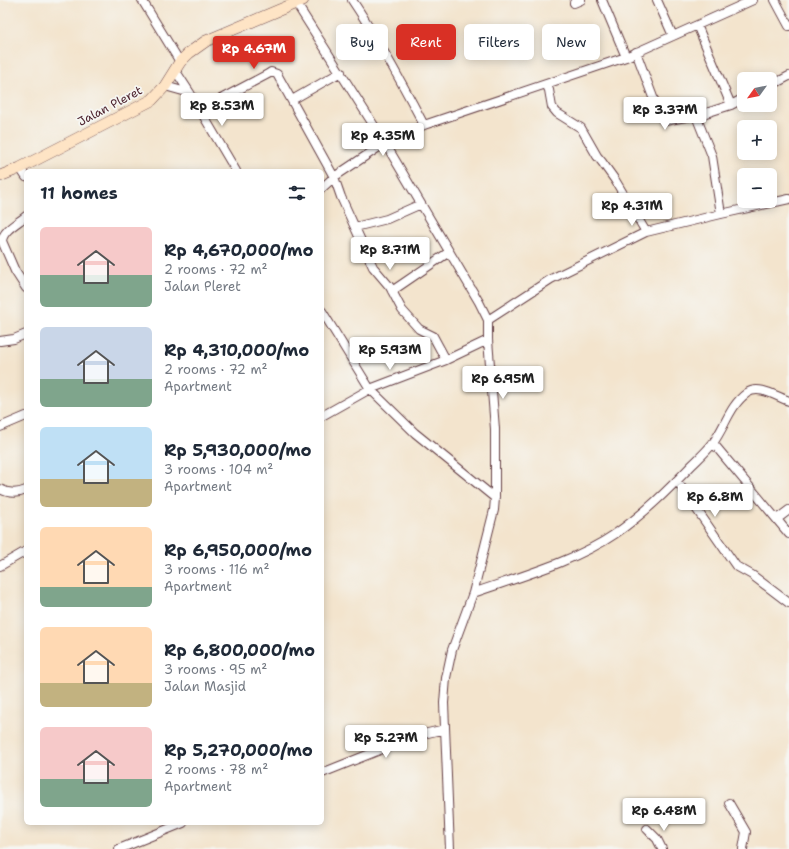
<!DOCTYPE html>
<html lang="en">
<head>
<meta charset="utf-8">
<style>
  body { margin:0; font-family:"Shantell Sans",sans-serif; background:#f6f6f7; color:#1f2937; height:100vh; display:flex; flex-direction:column; font-size:15px; white-space:nowrap }
  * { box-sizing:border-box; margin:0 }
  p { font-size:13px; color:#747a83 }
  .icon { flex:none; width:22px; height:22px; fill:none; stroke:currentColor; stroke-width:2; stroke-linecap:round; stroke-linejoin:round }
  .map { position:relative; flex:1; overflow:hidden }
  .sheet { position:absolute; left:24px; top:169px; width:300px; height:656px; display:flex; flex-direction:column; background:#fff; border-radius:6px; box-shadow:0 2px 10px #0003 }
  .sheet>* { flex:none }
  .guide { position:absolute; left:336px; top:24px; width:380px; height:36px; display:flex; gap:8px }
  .needle { width:26px; rotate:237deg }
  .controls { position:absolute; left:737px; top:72px; display:grid; gap:8px }
  .controls a { display:grid; place-items:center; width:40px; height:40px; border-radius:6px; background:#fff; box-shadow:0 2px 10px #0003; font-size:20px }
  .price { position:absolute; translate:-50% -34px; padding:0 9px; border-radius:4px; background:#fff; color:#222; font-size:13px; line-height:26px; filter:drop-shadow(0 1px 2px #0008) }
  .price::after { content:''; position:absolute; left:50%; top:24px; width:12px; height:9px; margin-left:-6px; background:inherit; clip-path:polygon(0 0,100% 0,50% 100%) }
  .price.on { background:#d93025; color:#fff }
  ul { padding:0; list-style:none }
  li { display:flex; align-items:center; gap:12px; height:100px; padding:0 16px }
  li span { display:grid; place-items:center; flex:none; width:112px; height:80px; border-radius:6px; color:#555 }
  li>.icon { margin-inline-start:auto }
  span .icon { width:48px; height:48px; fill:#fffc; stroke-width:1 }
  li b { font-size:17px }
  h2 { display:flex; justify-content:space-between; align-items:center; height:48px; padding:0 16px; font-size:17px }
  .chip { padding:0 14px; border-radius:6px; background:#fff; box-shadow:0 2px 10px #0003; font-size:14px; line-height:36px }
  .chip.on { background:#d93025; color:#fff }
  .map>svg:first-child { display:block }
  .lines { fill:none; stroke-linecap:round; stroke-linejoin:round }
  .minor-casing { stroke:#633d43; stroke-width:10 }
  .secondary-casing { stroke:#633d43; stroke-width:12 }
  .minor { stroke:#fff; stroke-width:8 }
  .secondary { stroke:#fee4c5; stroke-width:11 }
  .labels { text-anchor:middle; dominant-baseline:central; stroke-width:3.5; stroke-linejoin:round; paint-order:stroke }
  .street-label { font-size:12px; fill:#4a1f2b; stroke:#f6f6f2 }
</style>
</head>
<body>
<div class="map">
<svg width="789" height="849" viewBox="0 0 789 849">
  <rect width="100%" height="100%" fill="#f6f6f2"/>
  <filter id="ink" filterUnits="userSpaceOnUse"><feTurbulence type="fractalNoise" baseFrequency=".025" numOctaves="2"/><feDisplacementMap in="SourceGraphic" scale="8" xChannelSelector="R" yChannelSelector="G"/><feConvolveMatrix kernelMatrix="1 2 1 2 8 2 1 2 1" color-interpolation-filters="sRGB"/></filter>
  <filter id="wash" filterUnits="userSpaceOnUse"><feTurbulence type="fractalNoise" baseFrequency=".012" numOctaves="4" result="noise"/><feDisplacementMap in="SourceGraphic" scale="16" xChannelSelector="R" yChannelSelector="G"/><feGaussianBlur stdDeviation="0.9" result="paint"/><feColorMatrix in="noise" values="0 0 0 0 0 0 0 0 0 0 0 0 0 0 0 0 0 1.4 0 .05"/><feComposite in="paint" operator="in"/></filter>
  <g filter="url(#wash)">
    <rect width="100%" height="100%" fill="#f3e4cd"/>
  </g>
  <g filter="url(#ink)">
    <g class="lines">
      <defs>
        <path id="minor" d="M 142,0 L 180,62
          M 352,0 C 379,40 402,83 424,125
          M 602,0 L 626,57
          M 657,0 L 673,36
          M 775,0 L 789,26
          M 296,3 L 385,143 L 479,302 L 488,320 L 488,340 L 495,429 L 495,498 L 494,510 L 473,593 L 452,650 L 446,678 L 444,703 L 450,849
          M 574,3 L 581,0
          M 697,25 L 731,105
          M 636,52 L 660,116 L 665,121 L 706,113 L 731,105 L 744,98
          M 175,70 L 190,93 L 236,171
          M 165,86 L 190,93
          M 770,86 L 789,76
          M 292,100 L 341,72
          M 200,110 L 268,74 L 271,72 L 277,74 L 334,177 L 341,197 L 373,267 L 390,287 L 402,310 L 419,329 L 433,336 L 446,360
          M 696,116 L 712,156 L 721,214
          M 20,168 L 26,177
          M 322,188 L 334,177 L 385,143 L 424,125 L 626,57 L 753,0
          M 26,216 C 18,223 3,230 2,241 L 15,271 L 26,288
          M 355,227 L 387,219 L 421,204
          M 646,232 L 721,214 L 789,199
          M 392,291 L 449,252
          M 322,311 L 370,389 L 446,360 L 488,340
          M 488,320 L 551,279 L 646,232 L 615,180 L 602,162 L 597,156 L 581,128 L 557,113 L 552,107 L 549,90 L 546,84
          M 0,341 L 14,339 L 26,334
          M 322,416 L 370,389 L 415,433 L 495,498
          M 0,427 L 26,416
          M 713,443 L 789,534
          M 677,481 L 736,566 L 752,575 L 789,603
          M 0,489 C 9,494 17,494 26,490
          M 777,519 L 789,510
          M 0,566 L 26,551
          M 473,593 C 519,577 576,561 615,534 C 644,514 668,490 692,465 C 699,458 707,451 713,443 C 725,427 730,405 747,393 C 759,384 777,397 789,401
          M 322,773 L 415,736 L 445,729
          M 729,803 L 746,832 L 743,849
          M 647,829 L 657,839 L 662,849
          M 119,849 L 183,823"/>
        <path id="secondary" d="M 0,176 L 20,168 L 152,100 L 165,86 L 180,62 L 189,53 L 206,41 L 303,0"/>
      </defs>
      <use href="#minor" class="minor-casing"/>
      <use href="#secondary" class="secondary-casing"/>
      <use href="#minor" class="minor"/>
      <use href="#secondary" class="secondary"/>
    </g>
  </g>
  <g class="labels">
    <g class="street-label">
      <text transform="translate(110 106) rotate(-28)">Jalan Pleret</text>
    </g>
  </g>
</svg>
<div class="controls">
<a><svg class="needle" viewBox="-14 -14 28 28"><path d="M0-13l5 13h-10z" fill="#e53935"/><path d="M0 13l5-13h-10z" fill="#747a83"/></svg></a>
<a>+</a>
<a>−</a>
</div>
<b class="price on" style="left:254px;top:70px">Rp 4.67M</b>
<b class="price" style="left:222px;top:127px">Rp 8.53M</b>
<b class="price" style="left:665px;top:131px">Rp 3.37M</b>
<b class="price" style="left:383px;top:157px">Rp 4.35M</b>
<b class="price" style="left:632px;top:227px">Rp 4.31M</b>
<b class="price" style="left:390px;top:271px">Rp 8.71M</b>
<b class="price" style="left:390px;top:371px">Rp 5.93M</b>
<b class="price" style="left:503px;top:400px">Rp 6.95M</b>
<b class="price" style="left:715px;top:518px">Rp 6.8M</b>
<b class="price" style="left:386px;top:759px">Rp 5.27M</b>
<b class="price" style="left:664px;top:832px">Rp 6.48M</b>
<div class="guide">
<a class="chip">Buy</a>
<a class="chip on">Rent</a>
<a class="chip">Filters</a>
<a class="chip">New</a>
</div>
<section class="sheet">
<h2>11 homes<svg class="icon" aria-label="filters" viewBox="0 0 24 24"><path d="M4 7h16M4 17h16"/><circle cx="9" cy="7" r="2"/><circle cx="15" cy="17" r="2"/></svg></h2>
<ul>
<li><span style="background:linear-gradient(#f6c9c9 60%,#7fa58c 0)"><svg class="icon" aria-label="home" viewBox="0 0 24 24"><path d="M3 11l9-7 9 7M6 9v11h12V9"/></svg></span><div><b>Rp 4,670,000/mo</b><p>2 rooms · 72 m²</p><p>Jalan Pleret</p></div></li>
<li><span style="background:linear-gradient(#c9d6e8 65%,#7fa58c 0)"><svg class="icon" aria-label="home" viewBox="0 0 24 24"><path d="M3 11l9-7 9 7M6 9v11h12V9"/></svg></span><div><b>Rp 4,310,000/mo</b><p>2 rooms · 72 m²</p><p>Apartment</p></div></li>
<li><span style="background:linear-gradient(#bfe0f5 65%,#c2b280 0)"><svg class="icon" aria-label="home" viewBox="0 0 24 24"><path d="M3 11l9-7 9 7M6 9v11h12V9"/></svg></span><div><b>Rp 5,930,000/mo</b><p>3 rooms · 104 m²</p><p>Apartment</p></div></li>
<li><span style="background:linear-gradient(#ffd9b3 75%,#7fa58c 0)"><svg class="icon" aria-label="home" viewBox="0 0 24 24"><path d="M3 11l9-7 9 7M6 9v11h12V9"/></svg></span><div><b>Rp 6,950,000/mo</b><p>3 rooms · 116 m²</p><p>Apartment</p></div></li>
<li><span style="background:linear-gradient(#ffd9b3 70%,#c2b280 0)"><svg class="icon" aria-label="home" viewBox="0 0 24 24"><path d="M3 11l9-7 9 7M6 9v11h12V9"/></svg></span><div><b>Rp 6,800,000/mo</b><p>3 rooms · 95 m²</p><p>Jalan Masjid</p></div></li>
<li><span style="background:linear-gradient(#f6c9c9 65%,#7fa58c 0)"><svg class="icon" aria-label="home" viewBox="0 0 24 24"><path d="M3 11l9-7 9 7M6 9v11h12V9"/></svg></span><div><b>Rp 5,270,000/mo</b><p>2 rooms · 78 m²</p><p>Apartment</p></div></li>
</ul>
</section>
</div>
</body>
</html>
